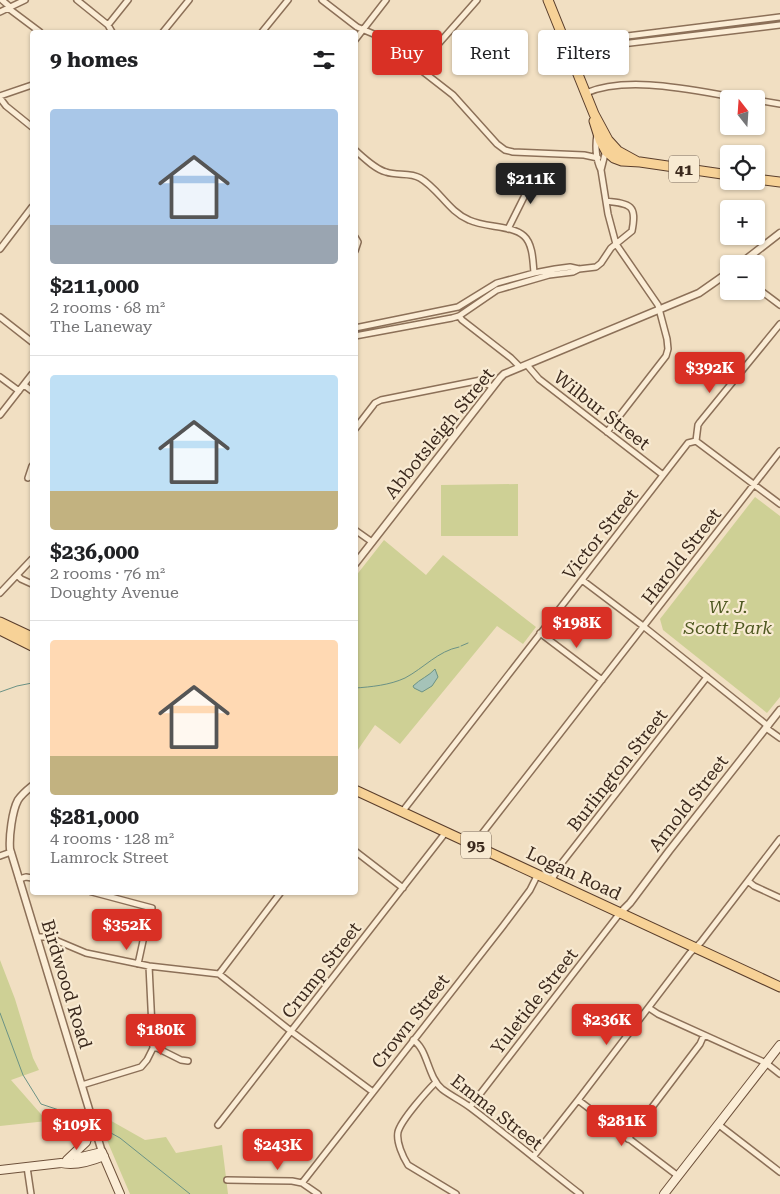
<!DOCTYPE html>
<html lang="en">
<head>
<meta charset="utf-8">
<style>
  body { margin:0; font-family:"Roboto Serif",serif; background:#f2f2f2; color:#202124; height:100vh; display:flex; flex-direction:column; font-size:19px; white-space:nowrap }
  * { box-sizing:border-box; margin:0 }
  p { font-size:16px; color:#757577 }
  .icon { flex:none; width:28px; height:28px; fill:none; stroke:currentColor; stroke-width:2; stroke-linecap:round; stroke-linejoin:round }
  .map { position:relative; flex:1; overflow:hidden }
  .sheet { position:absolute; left:30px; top:30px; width:328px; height:865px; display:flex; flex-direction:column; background:#fff; border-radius:5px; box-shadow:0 1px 4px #0004 }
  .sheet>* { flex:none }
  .banner { position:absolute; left:372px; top:30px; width:332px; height:45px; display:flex; gap:10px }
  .needle { width:32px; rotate:343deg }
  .controls { position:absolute; left:720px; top:90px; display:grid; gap:10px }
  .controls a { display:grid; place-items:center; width:45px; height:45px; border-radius:5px; background:#fff; box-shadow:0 1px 4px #0004; font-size:25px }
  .price { position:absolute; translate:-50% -42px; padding:0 11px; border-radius:5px; background:#d93025; color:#fff; font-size:16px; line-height:32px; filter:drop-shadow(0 1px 2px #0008) }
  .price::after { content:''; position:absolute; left:50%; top:30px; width:15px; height:11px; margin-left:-8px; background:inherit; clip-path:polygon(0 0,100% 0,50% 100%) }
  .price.current { background:#222; color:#fff }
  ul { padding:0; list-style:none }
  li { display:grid; align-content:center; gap:10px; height:265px; padding:0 20px }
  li+li { border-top:1px solid #e0e0e0 }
  li span { display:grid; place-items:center; height:155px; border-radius:5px; color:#555 }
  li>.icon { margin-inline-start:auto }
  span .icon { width:90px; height:90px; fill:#fffc; stroke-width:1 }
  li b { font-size:21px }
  h2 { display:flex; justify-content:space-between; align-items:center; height:60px; padding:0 20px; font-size:21px }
  .chip { padding:0 18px; border-radius:5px; background:#fff; box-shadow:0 1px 4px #0004; font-size:18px; line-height:45px }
  .chip.current { background:#d93025; color:#fff }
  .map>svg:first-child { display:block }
  .green { fill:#ced095 }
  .water { fill:#a5c3b8; stroke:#6b9285 }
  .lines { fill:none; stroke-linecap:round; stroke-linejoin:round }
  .stream { stroke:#6b9285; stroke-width:1 }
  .minor-casing { stroke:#8c7058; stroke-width:8 }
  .tertiary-casing { stroke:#8c7058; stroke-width:9 }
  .secondary-casing { stroke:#6e513b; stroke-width:10 }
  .primary-casing { stroke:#5a3e2c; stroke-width:11 }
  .minor { stroke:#fbedd6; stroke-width:5 }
  .tertiary { stroke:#fbedd6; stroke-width:6 }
  .secondary { stroke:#fbedd6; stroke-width:8 }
  .primary { stroke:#f7d297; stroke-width:9 }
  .labels { text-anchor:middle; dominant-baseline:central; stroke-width:4.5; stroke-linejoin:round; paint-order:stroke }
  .shield { fill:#f8ead2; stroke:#746353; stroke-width:1 }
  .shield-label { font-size:16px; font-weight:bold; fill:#3b291d }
  .street-label { font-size:18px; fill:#3b291d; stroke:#f8ead2 }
  .park-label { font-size:18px; font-style:italic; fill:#4f5922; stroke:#f8ead2 }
</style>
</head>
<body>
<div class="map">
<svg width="780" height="1194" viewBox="0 0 780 1194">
  <rect width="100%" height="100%" fill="#f1dfc2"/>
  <path class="green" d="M 518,484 L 518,536 L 441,536 L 441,485 Z
    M 755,497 L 780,516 L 780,697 L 767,713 L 663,630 L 660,619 Z
    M 384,540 L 426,575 L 443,555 L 536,627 L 523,644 L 497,626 L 400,744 L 375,725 L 355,754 L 355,577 Z
    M 0,960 L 15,999 L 33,1058 L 39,1070 L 11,1080 L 47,1121 L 0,1126 Z
    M 99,1114 L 145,1140 L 166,1137 L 176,1153 L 222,1145 L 228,1194 L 130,1194 L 106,1138 Z"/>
  <path class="water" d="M 435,669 L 438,677 L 432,686 L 422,692 L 414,688 L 413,686 C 420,679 429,676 435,669 Z"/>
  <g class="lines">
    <path class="stream" d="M 461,646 L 468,643
      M 355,688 C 371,687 390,685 405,678 C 424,668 438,651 459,647
      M 0,692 L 17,686 L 32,683
      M 0,1013 L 23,1075 L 41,1104 L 80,1117
      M 102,1128 L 120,1138 L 190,1194"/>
    <defs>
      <path id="minor" d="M 2,0 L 10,7
        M 77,0 L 108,25 L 112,32
        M 322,0 L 357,27 L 376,35 L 453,95 L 497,144 L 505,150 L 513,152 L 584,155 L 598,158
        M 8,8 L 40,32
        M 0,12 L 25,0
        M 108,25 L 128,0
        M 163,32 L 189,0
        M 262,32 L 288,0
        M 355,40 L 386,0
        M 567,46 L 587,41 L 780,17
        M 569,52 L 580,49 L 780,25
        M 418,67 L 477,0
        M 586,93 C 630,74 699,92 746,99
        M 0,96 L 32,85
        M 0,98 L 6,106 L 32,127
        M 756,100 L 780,104
        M 597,135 C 595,146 596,160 601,170 L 608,214 L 616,244 L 658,305 L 667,339 L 668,349 L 666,356 L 607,432
        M 355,150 C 364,158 375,169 386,172 C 397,176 410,172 420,178 C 439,189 448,211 469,220 C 486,228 512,225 524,236 C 533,244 533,262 534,273
        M 601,170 L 606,150
        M 508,229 L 536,173
        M 355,237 L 358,242 L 355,251
        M 0,249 L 32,207
        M 756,287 L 780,305
        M 459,316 L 462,320 L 511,358 L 520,367
        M 0,317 L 32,342
        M 355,328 L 458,307 L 497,283 L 534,273 L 555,269 L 570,267 L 579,269 L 596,267 L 601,263 L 611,248 L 632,231 C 637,205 631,204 606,201
        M 355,336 L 452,318 L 459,316 L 497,290 L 549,275 L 573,272 L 579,269
        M 527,365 L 539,379 L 663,475
        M 0,377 L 19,391
        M 24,385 L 32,391
        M 0,415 L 32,374
        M 355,429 L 375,403 L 381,400 L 481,380 L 492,387
        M 696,441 L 698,425 L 700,422 L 780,324
        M 696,441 L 780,504
        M 28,478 L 32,466
        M 355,530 L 372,542
        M 17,575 L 21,579 L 32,584
        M 582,580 L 643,626 L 768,726
        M 0,593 L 32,559
        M 540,633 L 602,680
        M 766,728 L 780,738
        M 402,812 L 688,443 L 696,441
        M 474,844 L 780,451
        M 355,851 L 403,888
        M 0,856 L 11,852
        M 19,879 L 26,877 L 32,878
        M 551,881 L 561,864 L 707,677
        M 748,881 L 754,886 L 780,898
        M 92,892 L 152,908 L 148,918 L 138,964
        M 37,937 L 48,937 L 86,953 L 149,966 L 219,974 L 292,1032 L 373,1092
        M 219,974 L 281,892
        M 649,1008 L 658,1014 L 766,1063 L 780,1074
        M 413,1040 C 428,1049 427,1076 442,1089 C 451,1096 462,1101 471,1108 C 508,1136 544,1166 580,1194
        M 153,1048 L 157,1048 L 181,1060 L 188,1061
        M 436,1082 C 427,1091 401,1120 398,1132 C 396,1142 403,1157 408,1165 L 456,1194
        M 82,1085 L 141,1067 L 147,1060 L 153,1048 L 149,966
        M 578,1100 L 678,1176
        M 470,1107 L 620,913
        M 218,1125 L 446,832
        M 719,1125 L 780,1172
        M 628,1139 L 700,1044 L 704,1035
        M 533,1157 L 578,1100 L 690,953 L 701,942 L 780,839
        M 27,1167 L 31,1194
        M 227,1180 L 292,1181 L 302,1183 L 318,1194
        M 302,1183 L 503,926 L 530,890 L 538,874"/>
      <path id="tertiary" d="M 740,264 L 780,233
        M 355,564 L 500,378 L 504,374 L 699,293 L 729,272
        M 32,786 C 27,790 22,794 18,800 C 12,811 9,837 10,849 L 102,1152
        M 620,913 L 630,903 L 669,851 L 780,710"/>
      <path id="secondary" d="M 77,1158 L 102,1152 L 120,1194
        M 67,1160 L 86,1142 L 92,1122
        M 0,1170 L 61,1163 C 74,1166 92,1161 104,1156
        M 664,1194 L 780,1045"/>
      <path id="primary" d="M 548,0 L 594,114 L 608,140 L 618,151 L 638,162
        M 594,121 L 600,140 L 606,151 L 614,158 L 622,161 L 640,162 L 729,175
        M 756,179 L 780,182
        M 0,622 L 32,637
        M 0,630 L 32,646
        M 355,790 L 780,987"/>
    </defs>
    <use href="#minor" class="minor-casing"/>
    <use href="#tertiary" class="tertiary-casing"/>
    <use href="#secondary" class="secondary-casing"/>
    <use href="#primary" class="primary-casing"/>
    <use href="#minor" class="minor"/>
    <use href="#tertiary" class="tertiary"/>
    <use href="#secondary" class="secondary"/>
    <use href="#primary" class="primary"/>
  </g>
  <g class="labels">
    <g class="shield">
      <rect x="669" y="155.5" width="30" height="27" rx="4"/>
      <rect x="461" y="831.5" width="30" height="27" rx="4"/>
    </g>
    <g class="shield-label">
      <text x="684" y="169">41</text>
      <text x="476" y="845">95</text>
    </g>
    <g class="street-label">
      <text transform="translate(602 410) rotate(38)">Wilbur Street</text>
      <text transform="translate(439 433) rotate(-51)">Abbotsleigh Street</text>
      <text transform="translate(600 534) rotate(-52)">Victor Street</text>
      <text transform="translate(681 556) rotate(-52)">Harold Street</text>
      <text transform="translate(617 770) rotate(-52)">Burlington Street</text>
      <text transform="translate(688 803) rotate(-52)">Arnold Street</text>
      <text transform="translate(574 873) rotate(25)">Logan Road</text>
      <text transform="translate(321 970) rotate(-52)">Crump Street</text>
      <text transform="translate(67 984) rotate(73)">Birdwood Road</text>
      <text transform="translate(534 1001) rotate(-52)">Yuletide Street</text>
      <text transform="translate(410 1021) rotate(-52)">Crown Street</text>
      <text transform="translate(497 1112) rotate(38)">Emma Street</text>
    </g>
    <g class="park-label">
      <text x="728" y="606">W. J.<tspan x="728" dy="21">Scott Park</tspan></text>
    </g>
  </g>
</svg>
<div class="controls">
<a><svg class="needle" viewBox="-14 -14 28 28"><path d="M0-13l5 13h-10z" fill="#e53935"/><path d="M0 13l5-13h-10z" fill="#757577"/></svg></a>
<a><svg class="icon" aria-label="locate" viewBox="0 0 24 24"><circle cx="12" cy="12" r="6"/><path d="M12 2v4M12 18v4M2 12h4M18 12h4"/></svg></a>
<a>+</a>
<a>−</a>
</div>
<b class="price current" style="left:531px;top:205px">$211K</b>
<b class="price" style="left:710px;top:394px">$392K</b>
<b class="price" style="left:577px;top:649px">$198K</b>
<b class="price" style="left:127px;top:951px">$352K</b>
<b class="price" style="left:607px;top:1046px">$236K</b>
<b class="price" style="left:161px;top:1056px">$180K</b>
<b class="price" style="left:622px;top:1147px">$281K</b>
<b class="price" style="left:77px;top:1151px">$109K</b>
<b class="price" style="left:278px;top:1171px">$243K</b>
<div class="banner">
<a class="chip current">Buy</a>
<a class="chip">Rent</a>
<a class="chip">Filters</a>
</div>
<section class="sheet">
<h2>9 homes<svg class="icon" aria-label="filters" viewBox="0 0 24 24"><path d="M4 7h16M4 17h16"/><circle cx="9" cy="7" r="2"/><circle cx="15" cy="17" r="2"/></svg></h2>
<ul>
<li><span style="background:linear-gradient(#a9c7e8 75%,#9aa5b1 0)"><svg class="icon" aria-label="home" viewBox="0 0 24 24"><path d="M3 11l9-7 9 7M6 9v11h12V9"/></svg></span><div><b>$211,000</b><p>2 rooms · 68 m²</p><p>The Laneway</p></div></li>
<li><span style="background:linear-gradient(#bfe0f5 75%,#c2b280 0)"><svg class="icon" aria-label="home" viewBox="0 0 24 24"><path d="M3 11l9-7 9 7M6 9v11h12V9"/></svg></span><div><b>$236,000</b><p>2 rooms · 76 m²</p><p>Doughty Avenue</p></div></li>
<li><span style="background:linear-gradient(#ffd9b3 75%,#c2b280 0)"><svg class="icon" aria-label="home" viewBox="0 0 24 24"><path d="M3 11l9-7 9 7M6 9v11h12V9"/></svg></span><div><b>$281,000</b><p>4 rooms · 128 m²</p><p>Lamrock Street</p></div></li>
</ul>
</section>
</div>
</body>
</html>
